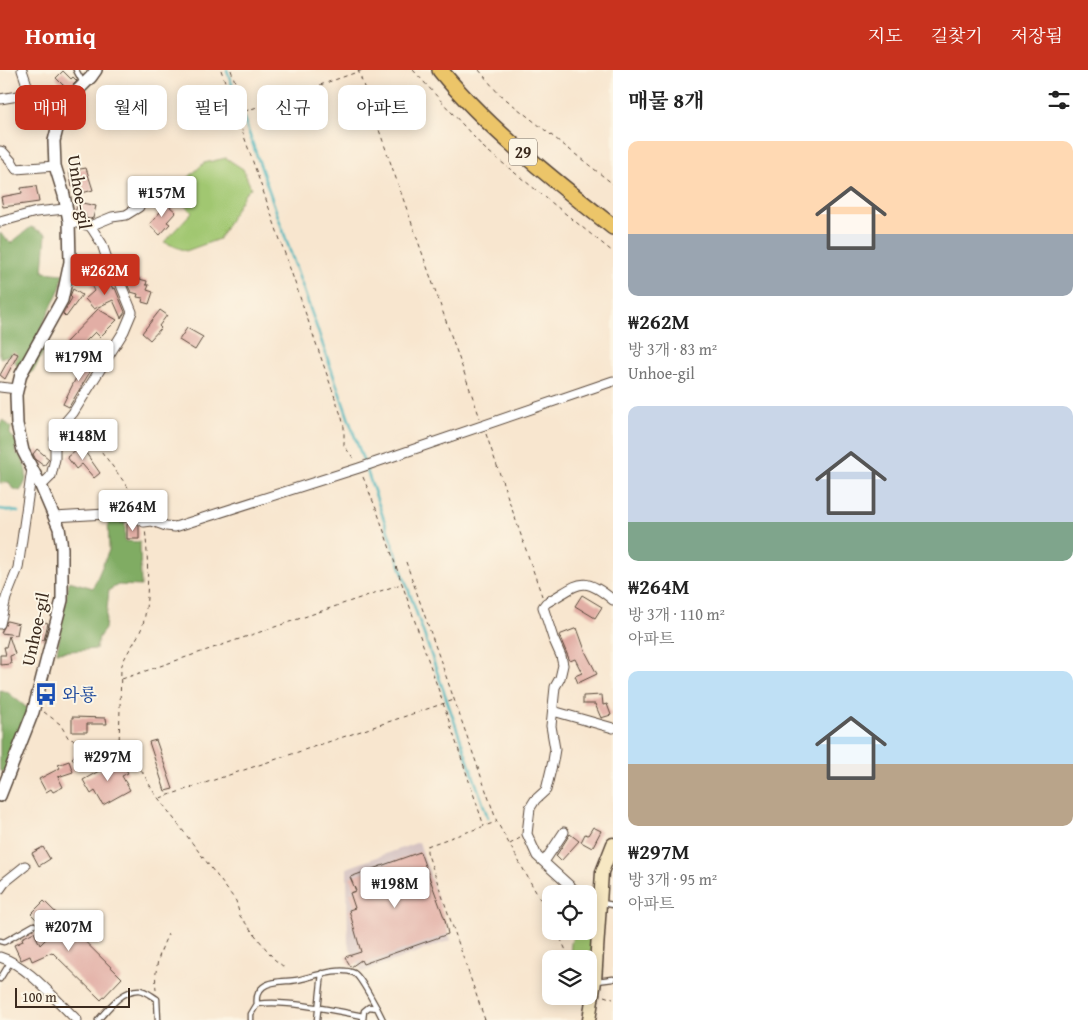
<!DOCTYPE html>
<html lang="ko">
<head>
<meta charset="utf-8">
<style>
  body { margin:0; font-family:"Gentium Book Plus","Noto Serif KR",serif; background:#f2f2f2; color:#222; height:100vh; display:flex; flex-direction:column; font-size:19px; white-space:nowrap }
  * { box-sizing:border-box; margin:0 }
  p { font-size:16px; color:#767676 }
  .icon { flex:none; width:28px; height:28px; fill:none; stroke:currentColor; stroke-width:2; stroke-linecap:round; stroke-linejoin:round }
  .map { position:relative; flex:1; overflow:hidden }
  .side { display:flex; flex-direction:column; background:#fff; width:475px }
  .side>* { flex:none }
  .hud { position:absolute; left:15px; top:15px; width:475px; height:45px; display:flex; gap:10px }
  .buttons { position:absolute; left:542px; top:815px; display:grid; gap:10px }
  .buttons a { display:grid; place-items:center; width:55px; height:55px; border-radius:10px; background:#fff; box-shadow:0 2px 12px #0003; font-size:25px }
  .scale { position:absolute; left:15px; bottom:12px; width:115px; box-sizing:border-box; padding-left:5px; border:2px solid #3b2a1e; border-top:0; font-size:14px; line-height:18px; white-space:nowrap; color:#3b2a1e; -webkit-text-stroke:4px #fcf5e5; paint-order:stroke }
  .price { position:absolute; translate:-50% -42px; padding:0 11px; border-radius:5px; background:#fff; color:#222; font-size:16px; line-height:32px; filter:drop-shadow(0 1px 2px #0008) }
  .price::after { content:''; position:absolute; left:50%; top:30px; width:15px; height:11px; margin-left:-8px; background:inherit; clip-path:polygon(0 0,100% 0,50% 100%) }
  .price.active { background:#c8321e; color:#fff }
  ul { padding:0; list-style:none }
  li { display:grid; align-content:center; gap:10px; height:265px; padding:0 15px }
  li span { display:grid; place-items:center; height:155px; border-radius:10px; color:#555 }
  li>.icon { margin-inline-start:auto }
  span .icon { width:90px; height:90px; fill:#fffc; stroke-width:1 }
  li b { font-size:21px }
  h2 { display:flex; justify-content:space-between; align-items:center; height:60px; padding:0 15px; font-size:21px }
  .chip { padding:0 18px; border-radius:10px; background:#fff; box-shadow:0 2px 12px #0003; font-size:18px; line-height:45px }
  .chip.active { background:#c8321e; color:#fff }
  header { display:flex; align-items:center; gap:30px; box-sizing:border-box; height:70px; padding:0 25px; background:#c8321e; color:#fff }
  header strong { font-size:24px }
  nav { display:flex; gap:28px; margin-inline-start:auto; font-size:18px }
  main { display:flex; flex:1; min-height:0 }
  .map>svg:first-child { display:block }
  .industrial { fill:#d2bfc0 }
  .green { fill:#a1c771; stroke:#6e7848 }
  .forest { fill:#80ac63; stroke:#5e6b40 }
  .lines { fill:none; stroke-linecap:round; stroke-linejoin:round }
  .stream { stroke:#44b4bc; stroke-width:2.5 }
  .building { fill:#e2aea5 }
  .service-casing { stroke:#574639; stroke-width:7 }
  .minor-casing { stroke:#574639; stroke-width:11 }
  .tertiary-casing { stroke:#574639; stroke-width:14 }
  .secondary-casing { stroke:#574639; stroke-width:15 }
  .trunk-casing { stroke:#574639; stroke-width:18 }
  .path { stroke:#574639; stroke-width:1; stroke-dasharray:4 4; stroke-linecap:butt }
  .service { stroke:#fff; stroke-width:4.5 }
  .minor { stroke:#fff; stroke-width:9 }
  .tertiary { stroke:#fff; stroke-width:11 }
  .secondary { stroke:#f7e8c3; stroke-width:12 }
  .trunk { stroke:#ecc569; stroke-width:15 }
  .labels { text-anchor:middle; dominant-baseline:central; stroke-width:4; stroke-linejoin:round; paint-order:stroke }
  .shield { fill:#fcf5e5; stroke:#75675a; stroke-width:1 }
  .shield-label { font-size:16px; font-weight:bold; fill:#3b2a1e }
  .street-label { font-size:18px; fill:#3b2a1e; stroke:#fcf5e5 }
  .transit-label { font-size:18px; fill:#164399; stroke:#fcf5e5; text-anchor:start }
</style>
</head>
<body>
<header>
<strong>Homiq</strong>
<nav><a>지도</a><a>길찾기</a><a>저장됨</a></nav>
</header>
<main>
<div class="map">
<svg width="613" height="950" viewBox="0 0 613 950">
  <rect width="100%" height="100%" fill="#fcf5e5"/>
  <filter id="ink" filterUnits="userSpaceOnUse"><feTurbulence type="fractalNoise" baseFrequency=".02" numOctaves="2"/><feDisplacementMap in="SourceGraphic" scale="10" xChannelSelector="R" yChannelSelector="G"/><feConvolveMatrix kernelMatrix="1 2 1 2 8 2 1 2 1" color-interpolation-filters="sRGB"/></filter>
  <filter id="wash" filterUnits="userSpaceOnUse"><feTurbulence type="fractalNoise" baseFrequency=".0096" numOctaves="4" result="noise"/><feDisplacementMap in="SourceGraphic" scale="20" xChannelSelector="R" yChannelSelector="G"/><feGaussianBlur stdDeviation="1.12" result="paint"/><feColorMatrix in="noise" values="0 0 0 0 0 0 0 0 0 0 0 0 0 0 0 0 0 1.4 0 .05"/><feComposite in="paint" operator="in"/></filter>
  <g filter="url(#wash)">
    <rect width="100%" height="100%" fill="#f8e6cf"/>
    <path class="industrial" d="M 419,772 L 451,870 L 362,902 L 348,874 L 347,798 Z"/>
    <path class="green" d="M 226,88 L 243,99 L 251,118 L 244,125 L 219,169 L 186,181 L 164,172 L 192,142 L 171,124 L 204,93 Z
      M 589,841 L 593,841 L 589,912 L 589,889 L 570,889 L 571,873 L 576,861 L 589,861 Z"/>
    <path class="forest" d="M 31,157 L 46,164 L 43,202 L 63,204 L 61,216 L 38,265 L 46,277 L 34,300 L 26,306 L 18,298 L 12,284 L 0,288 L 0,163 L 11,173 Z
      M 3,350 L 11,357 L 10,364 L 18,373 L 15,379 L 17,384 L 22,387 C 26,401 30,408 20,421 L 12,418 L 9,412 L 0,413 L 0,354 Z
      M 108,448 L 125,450 L 125,471 L 140,472 L 141,516 L 118,515 L 109,520 L 105,559 L 99,567 L 96,579 L 57,582 L 69,511 L 93,518 L 109,480 Z
      M 0,620 L 7,622 L 31,641 L 6,702 L 0,701 Z"/>
    <g class="lines">
      <path class="stream" d="M 227,0 L 364,393
        M 366,398 L 488,748
        M 0,439 L 18,442"/>
    </g>
    <g id="blocks">
      <path class="building" d="M 63,1 L 71,9 L 73,7 L 77,11 L 68,20 L 56,8 Z
        M 86,98 L 93,120 L 82,123 L 80,115 L 72,117 L 69,101 Z
        M 36,116 L 39,132 L 3,137 L 1,127 L 22,123 L 21,118 Z
        M 163,131 L 176,142 L 167,152 L 170,154 L 160,165 L 149,155 L 161,141 L 157,137 Z
        M 78,132 L 96,136 L 93,148 L 90,149 L 85,148 L 86,145 L 75,143 Z
        M 107,207 L 113,219 L 115,218 L 125,242 L 121,248 L 113,230 L 94,239 L 85,229 L 94,221 L 91,215 Z
        M 131,207 L 147,211 L 146,215 L 149,215 L 147,220 L 153,222 L 149,234 L 142,232 L 143,228 L 137,227 L 138,224 L 131,222 L 128,216 Z
        M 73,219 L 82,225 L 66,247 L 63,244 L 72,228 L 70,226 Z
        M 98,239 L 117,250 L 100,267 L 95,262 L 74,283 L 65,273 Z
        M 160,240 L 167,245 L 159,256 L 161,258 L 150,270 L 142,263 Z
        M 187,258 L 203,267 L 195,280 L 179,270 Z
        M 13,282 L 18,284 L 5,309 L 0,305 Z
        M 85,290 L 94,295 L 69,337 L 63,334 Z
        M 81,376 L 100,403 L 94,408 L 82,394 L 76,399 L 67,387 Z
        M 37,379 L 49,389 L 44,396 L 36,390 L 33,384 Z
        M 127,454 L 137,455 L 139,456 L 139,469 L 127,469 Z
        M 582,525 L 602,537 L 595,548 L 575,536 Z
        M 7,551 L 19,554 L 17,565 L 1,563 Z
        M 40,551 L 48,553 L 44,570 L 36,568 Z
        M 577,558 L 586,583 L 597,604 L 578,613 L 575,606 L 582,603 L 575,589 L 570,591 L 559,565 Z
        M 9,566 L 15,584 L 10,586 L 11,594 L 0,595 L 0,585 L 6,585 L 4,577 L 6,577 Z
        M 602,625 L 603,635 L 607,634 L 611,645 L 601,648 L 595,634 L 583,634 L 583,626 Z
        M 72,647 L 106,648 L 107,654 L 87,654 L 87,662 L 72,662 Z
        M 156,670 L 173,719 L 165,721 L 149,672 Z
        M 84,677 L 96,690 L 90,696 L 82,699 L 72,688 Z
        M 120,689 L 128,703 L 122,706 L 130,720 L 103,735 L 95,721 L 91,724 L 83,710 Z
        M 69,691 L 73,702 L 58,707 L 63,717 L 53,722 L 51,719 L 46,722 L 39,709 L 60,698 L 58,695 Z
        M 593,757 L 601,761 L 592,778 L 581,772 L 585,764 L 588,765 Z
        M 570,764 L 579,771 L 561,791 L 556,786 Z
        M 43,777 L 50,789 L 39,796 L 32,783 Z
        M 420,782 L 445,850 L 448,864 L 363,894 L 361,890 L 351,897 L 345,887 L 361,882 L 349,840 L 355,838 L 350,823 L 356,821 L 350,807 Z
        M 44,831 L 122,908 L 101,930 L 52,882 L 32,891 L 30,886 L 21,890 L 14,875 L 23,871 L 22,868 L 34,862 L 40,875 L 51,864 L 31,844 Z"/>
    </g>
  </g>
  <g filter="url(#ink)">
    <use href="#blocks" fill-opacity="0" stroke="#574639" stroke-width="1"/>
    <g class="lines">
      <defs>
        <path id="service" d="M 76,0 L 83,13
          M 602,833 L 613,835
          M 0,871 L 4,872 L 34,855
          M 0,909 L 11,891
          M 597,911 L 613,909
          M 257,934 C 256,927 257,922 263,917 C 272,910 287,912 297,910 C 312,907 339,896 354,903 C 361,907 372,930 377,938
          M 98,950 C 109,938 122,920 139,920 C 145,920 152,926 157,929 L 158,950
          M 251,950 L 251,944 L 257,934 C 287,930 333,940 363,946
          M 317,950 L 322,903
          M 363,950 L 364,941 L 369,937 L 377,938 L 383,950"/>
        <path id="minor" d="M 22,0 L 30,24 L 37,29 L 72,29
          M 0,29 L 30,24
          M 0,81 L 3,82 L 12,92 L 16,99 L 55,96
          M 0,152 L 36,142 L 65,139
          M 90,156 L 112,147 L 126,145 L 139,137
          M 0,317 L 17,319
          M 41,416 L 51,406 L 55,389 L 55,369 L 61,357 L 73,343 L 124,261 L 132,242 L 115,200 L 107,189 L 102,174 L 93,160 L 90,156 L 69,151
          M 54,447 L 106,444 L 113,447 L 137,447 L 144,452 L 152,451 L 166,456 L 175,457 L 359,398 L 613,311
          M 0,554 L 6,528 L 18,498 L 32,399
          M 553,641 L 613,658
          M 544,792 L 564,762
          M 0,819 L 5,812 L 25,796
          M 579,824 L 537,786 L 527,764 L 530,738 L 535,730 L 546,720 L 553,691 L 555,679 L 551,656 L 555,617 L 560,608 L 563,595 L 561,586 L 553,568 L 543,537 L 546,533 C 579,515 581,503 613,530
          M 589,828 L 599,833
          M 0,887 C 29,896 55,930 77,950"/>
        <path id="tertiary" d="M 0,726 L 33,642 L 62,530 L 62,478 L 59,458 L 41,416 L 23,381 L 17,354 L 16,325 L 21,304 L 62,230 L 70,192 L 69,151 L 64,125 L 55,96 L 54,71 L 59,51 L 76,22 L 91,7 L 96,0"/>
        <path id="secondary" d="M 589,950 L 595,911 L 602,802 L 613,774"/>
        <path id="trunk" d="M 440,0 C 487,58 555,111 613,157"/>
      </defs>
      <use href="#service" class="service-casing"/>
      <use href="#minor" class="minor-casing"/>
      <use href="#tertiary" class="tertiary-casing"/>
      <use href="#secondary" class="secondary-casing"/>
      <use href="#trunk" class="trunk-casing"/>
      <path class="path" d="M 221,0 L 342,348 L 344,357 L 344,376 L 355,390
        M 231,0 L 245,41
        M 358,0 L 480,348
        M 413,0 L 484,78 L 613,182
        M 479,0 L 498,23 L 613,114
        M 237,44 L 363,0
        M 74,355 L 78,355 L 93,370 L 133,424 L 141,438
        M 486,364 L 542,526
        M 363,407 L 377,441 L 443,633 L 484,756
        M 406,492 L 497,752 L 551,849
        M 122,609 L 401,514
        M 44,642 L 60,654 L 69,669 L 119,678 L 131,688 L 142,701 L 153,721 L 236,831 L 240,846 L 274,889 L 284,897
        M 119,677 L 121,598 C 125,583 137,571 142,557 C 150,536 148,482 145,459
        M 160,728 L 454,630
        M 510,774 L 520,768
        M 557,861 L 570,889
        M 156,920 C 154,899 159,883 168,864
        M 604,926 L 613,929
        M 485,950 L 427,782 L 427,776 L 496,752"/>
      <use href="#service" class="service"/>
      <use href="#minor" class="minor"/>
      <use href="#tertiary" class="tertiary"/>
      <use href="#secondary" class="secondary"/>
      <use href="#trunk" class="trunk"/>
    </g>
  </g>
  <defs>
    <symbol id="bus-bare" viewBox="-9 -9 18 18"><path d="M-5-6H5V4H4V6H2V4H-2V6H-4V4H-5ZM-3.5-4V0h7V-4ZM-3.5 1.2v1.5H-2V1.2ZM2 1.2v1.5H3.5V1.2Z" fill="#1a4fb4" stroke="#fcf5e5" stroke-width="2.5" paint-order="stroke"/></symbol>
  </defs>
  <g fill-rule="evenodd">
    <use href="#bus-bare" x="30" y="608" width="32" height="32"/>
  </g>
  <g class="labels">
    <rect class="shield" x="509" y="68.5" width="28" height="27" rx="4"/>
    <g class="shield-label">
      <text x="523" y="82">29</text>
    </g>
    <g class="street-label">
      <text transform="translate(80 122) rotate(81)">Unhoe-gil</text>
      <text transform="translate(35 559) rotate(-78)">Unhoe-gil</text>
    </g>
    <g class="transit-label">
      <text x="62" y="624">와룡</text>
    </g>
  </g>
</svg>
<div class="buttons">
<a><svg class="icon" aria-label="locate" viewBox="0 0 24 24"><circle cx="12" cy="12" r="6"/><path d="M12 2v4M12 18v4M2 12h4M18 12h4"/></svg></a>
<a><svg class="icon" aria-label="layers" viewBox="0 0 24 24"><path d="M12 4l9 5-9 5-9-5zM3 14l9 5 9-5"/></svg></a>
</div>
<div class="scale">100 m</div>
<b class="price" style="left:162px;top:148px">₩157M</b>
<b class="price active" style="left:105px;top:226px">₩262M</b>
<b class="price" style="left:79px;top:312px">₩179M</b>
<b class="price" style="left:83px;top:391px">₩148M</b>
<b class="price" style="left:133px;top:462px">₩264M</b>
<b class="price" style="left:108px;top:712px">₩297M</b>
<b class="price" style="left:395px;top:839px">₩198M</b>
<b class="price" style="left:69px;top:882px">₩207M</b>
<div class="hud">
<a class="chip active">매매</a>
<a class="chip">월세</a>
<a class="chip">필터</a>
<a class="chip">신규</a>
<a class="chip">아파트</a>
</div>
</div>
<section class="side">
<h2>매물 8개<svg class="icon" aria-label="filters" viewBox="0 0 24 24"><path d="M4 7h16M4 17h16"/><circle cx="9" cy="7" r="2"/><circle cx="15" cy="17" r="2"/></svg></h2>
<ul>
<li><span style="background:linear-gradient(#ffd9b3 60%,#9aa5b1 0)"><svg class="icon" aria-label="home" viewBox="0 0 24 24"><path d="M3 11l9-7 9 7M6 9v11h12V9"/></svg></span><div><b>₩262M</b><p>방 3개 · 83 m²</p><p>Unhoe-gil</p></div></li>
<li><span style="background:linear-gradient(#c9d6e8 75%,#7fa58c 0)"><svg class="icon" aria-label="home" viewBox="0 0 24 24"><path d="M3 11l9-7 9 7M6 9v11h12V9"/></svg></span><div><b>₩264M</b><p>방 3개 · 110 m²</p><p>아파트</p></div></li>
<li><span style="background:linear-gradient(#bfe0f5 60%,#b9a48a 0)"><svg class="icon" aria-label="home" viewBox="0 0 24 24"><path d="M3 11l9-7 9 7M6 9v11h12V9"/></svg></span><div><b>₩297M</b><p>방 3개 · 95 m²</p><p>아파트</p></div></li>
</ul>
</section>
</main>
</body>
</html>
